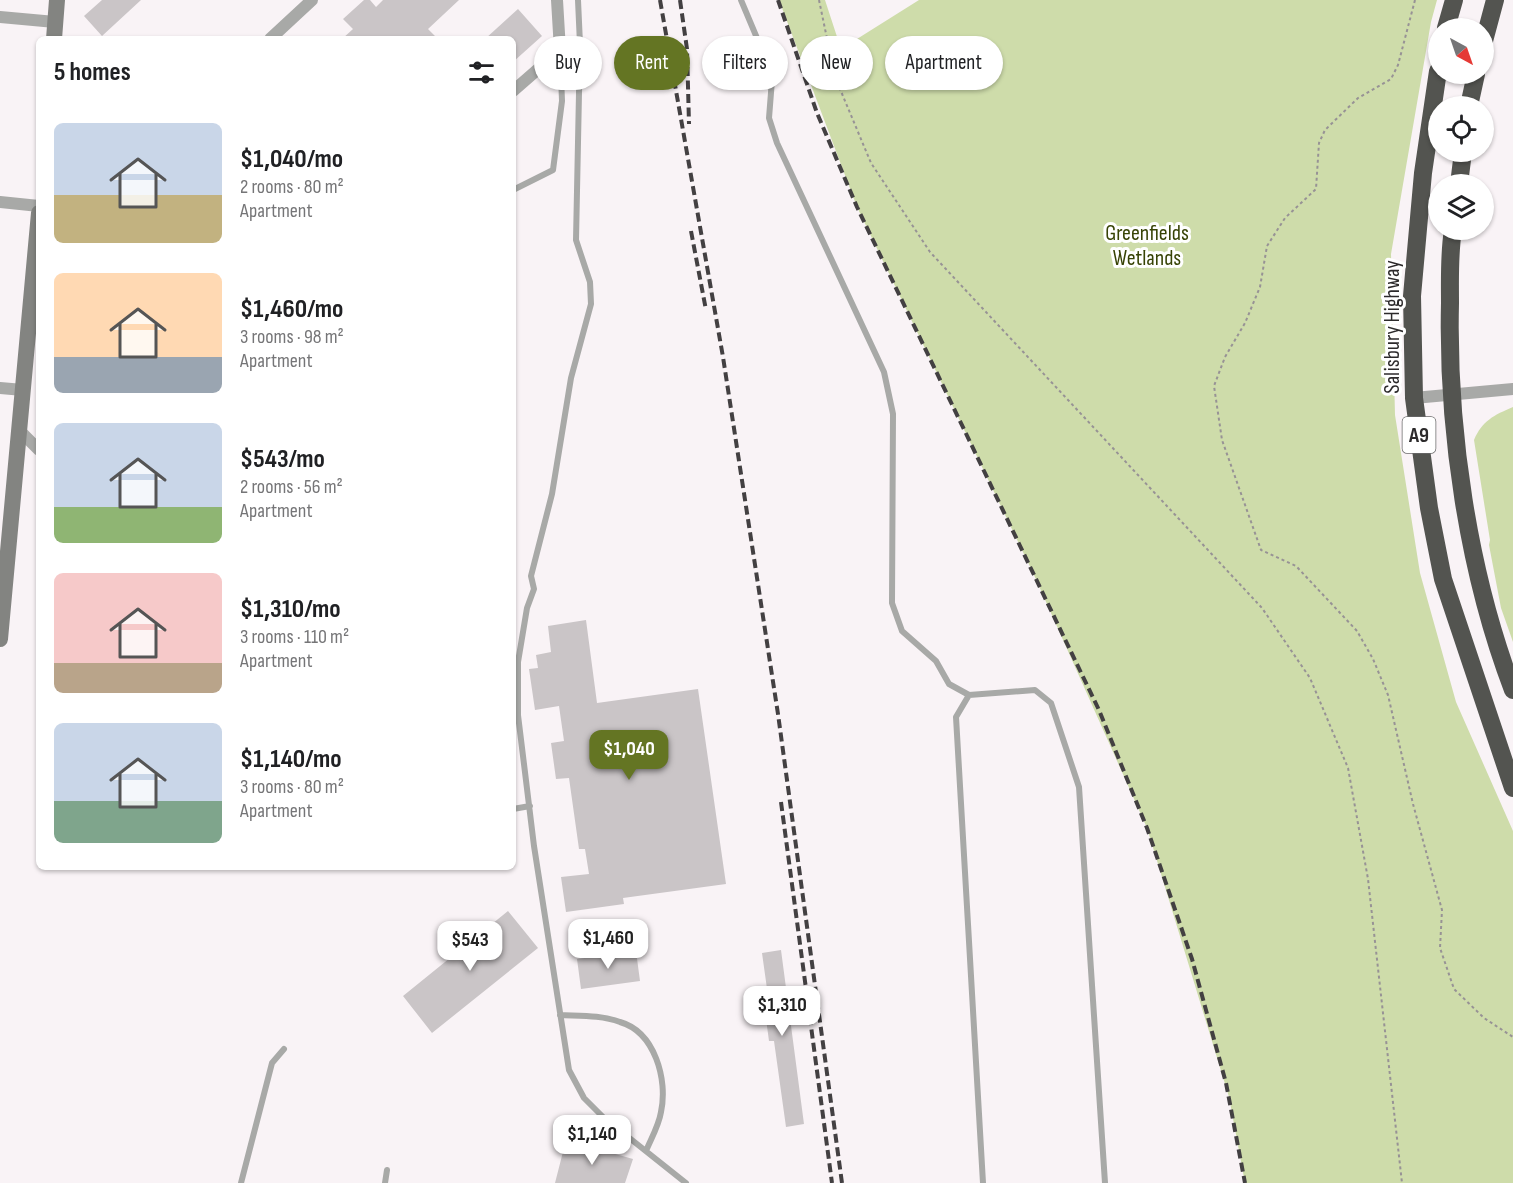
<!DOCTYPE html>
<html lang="en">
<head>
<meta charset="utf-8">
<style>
  body { margin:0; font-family:"Sofia Sans Condensed",sans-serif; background:#f6f6f6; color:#202124; height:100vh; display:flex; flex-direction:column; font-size:22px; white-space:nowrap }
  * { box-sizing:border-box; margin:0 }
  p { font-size:20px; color:#757577 }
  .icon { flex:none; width:33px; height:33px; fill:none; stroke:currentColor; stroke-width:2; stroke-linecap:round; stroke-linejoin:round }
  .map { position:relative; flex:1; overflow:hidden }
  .sheet { position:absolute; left:36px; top:36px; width:480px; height:834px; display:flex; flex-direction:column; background:#fff; border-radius:9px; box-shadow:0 2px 4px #0004 }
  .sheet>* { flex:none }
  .hud { position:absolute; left:534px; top:36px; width:570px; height:54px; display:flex; gap:12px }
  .needle { width:39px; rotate:140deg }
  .buttons { position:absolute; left:1428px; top:18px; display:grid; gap:12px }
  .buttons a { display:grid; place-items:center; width:66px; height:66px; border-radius:50%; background:#fff; box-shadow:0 2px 4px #0004; font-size:30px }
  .price { position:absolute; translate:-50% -51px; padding:0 14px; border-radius:12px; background:#fff; color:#222; font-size:20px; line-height:39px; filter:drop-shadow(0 2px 3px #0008) }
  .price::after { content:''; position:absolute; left:50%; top:36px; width:18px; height:14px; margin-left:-9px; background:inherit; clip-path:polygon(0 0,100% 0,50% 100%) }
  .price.current { background:#647523; color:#fff }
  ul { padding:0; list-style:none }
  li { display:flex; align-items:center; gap:18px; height:150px; padding:0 18px }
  li span { display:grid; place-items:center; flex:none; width:168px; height:120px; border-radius:9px; color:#555 }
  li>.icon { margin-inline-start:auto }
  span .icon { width:72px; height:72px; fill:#fffc; stroke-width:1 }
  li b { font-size:26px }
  h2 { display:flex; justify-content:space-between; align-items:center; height:72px; padding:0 18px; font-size:26px }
  .chip { padding:0 21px; border-radius:27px; background:#fff; box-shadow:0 2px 4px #0004; font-size:21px; line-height:54px }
  .chip.current { background:#647523; color:#fff }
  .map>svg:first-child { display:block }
  .green { fill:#cedcaa }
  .building { fill:#cac5c7 }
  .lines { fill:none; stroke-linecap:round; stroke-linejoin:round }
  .path { stroke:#979295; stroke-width:2; stroke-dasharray:3 3; stroke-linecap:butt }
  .lane { stroke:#a8a9a7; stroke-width:6 }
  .street { stroke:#a8a9a7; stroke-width:12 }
  .secondary { stroke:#838481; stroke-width:16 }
  .highway { stroke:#535450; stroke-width:18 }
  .rail { stroke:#434042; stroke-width:4; stroke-dasharray:9 4.5; stroke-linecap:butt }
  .labels { text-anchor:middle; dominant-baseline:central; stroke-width:6; stroke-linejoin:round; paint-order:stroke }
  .shield { fill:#fff; stroke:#6b6a6b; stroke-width:1.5 }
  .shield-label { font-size:21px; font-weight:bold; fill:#2c2a2b }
  .park-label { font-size:22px; fill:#374305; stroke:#fff }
  .street-label { font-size:22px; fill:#2c2a2b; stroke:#fff }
</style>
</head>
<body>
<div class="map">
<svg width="1513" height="1183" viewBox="0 0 1513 1183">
  <rect width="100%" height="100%" fill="#f9f3f6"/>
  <path class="green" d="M 779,0 L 825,0 L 841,49 L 919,0 L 1437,0 L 1431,22 L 1391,254 L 1395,415 L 1420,573 L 1456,702 L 1513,831 L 1513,1183 L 1245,1183 L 1229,1097 L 1147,828 L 1034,575 L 857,207 Z
    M 1513,407 L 1513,642 L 1501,608 L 1489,545 L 1490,540 L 1474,440 C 1482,421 1494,415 1513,407 Z"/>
  <path class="building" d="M 102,0 L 141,0 L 102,36 L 84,16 Z
    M 364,0 L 370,0 L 376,7 L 383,0 L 459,0 L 428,29 L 438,39 L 342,39 L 353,29 L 343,19 Z
    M 518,9 L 542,36 L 513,62 L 513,39 L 485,39 Z
    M 586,620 L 597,703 L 698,689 L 726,884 L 623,898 L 624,904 L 566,912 L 561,877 L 589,874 L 585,849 L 579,849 L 569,778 L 556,779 L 551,743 L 564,741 L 559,706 L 535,710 L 529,669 L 538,668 L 536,655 L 551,652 L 548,626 Z
    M 508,911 L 538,948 L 432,1033 L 403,996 Z
    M 781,950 L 804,1124 L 786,1127 L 774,1041 L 769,1041 L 764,1004 L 769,1003 L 762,953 Z
    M 636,951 L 640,981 L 581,989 L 577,959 Z
    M 566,1140 L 633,1159 L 625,1183 L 555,1183 Z"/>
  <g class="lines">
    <path class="path" d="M 819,0 L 835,77 L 871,163 L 930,252 L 1262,608 L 1310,678 L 1348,768 L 1368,879 L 1402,1183
      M 1415,0 L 1398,65 L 1391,79 L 1358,98 L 1325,130 L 1319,143 L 1316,189 L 1285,218 L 1267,246 L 1260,287 L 1245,323 L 1225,357 L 1214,386 L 1222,440 L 1261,550 L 1296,566 L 1357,631 L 1373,659 L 1388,695 L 1413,804 L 1442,910 L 1440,948 L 1454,989 L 1484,1018 L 1513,1037"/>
    <path class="lane" d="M 578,0 L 580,44 L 576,240 L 590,282 L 591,304 L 571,378 L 552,494 L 531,576 L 534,589 L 527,608 L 518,662 L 518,715 L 534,846 L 569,1070 L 584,1098 L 603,1117 L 686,1183
      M 741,0 L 767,62 L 772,80 L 769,118 L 777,143 L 884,372 L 893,414 L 892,603 L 902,631 L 936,661 L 949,684 L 969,695
      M 513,190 L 553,170 L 562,101 L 560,50
      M 513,809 L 530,806
      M 560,1015 C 580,1016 601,1015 620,1022 C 655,1032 668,1080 661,1112 C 659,1125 651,1139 646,1151
      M 241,1183 L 272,1063 L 284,1049
      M 385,1183 L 387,1170
      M 983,1183 L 956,717 L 969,695 L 1035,690 L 1051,703 L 1079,787 L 1105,1183"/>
    <path class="street" d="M 0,17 L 55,22
      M 270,39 L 312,0
      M 513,91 L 560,50 L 557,0
      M 0,202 L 39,206
      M 0,388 L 23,390
      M 1414,398 L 1513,389
      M 19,430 L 39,450"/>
    <path class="secondary" d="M 54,39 L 57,0
      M 0,639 L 39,213"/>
    <path class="highway" d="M 1446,28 L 1454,0
      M 1484,41 L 1495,0
      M 1438,71 L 1423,173 L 1412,296 L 1414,398 L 1429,508 L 1443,579 L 1513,788
      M 1469,106 L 1476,74
      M 1459,184 L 1463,152
      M 1453,230 C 1449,254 1450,279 1450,303 C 1447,429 1468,572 1513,690"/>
    <path class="rail" d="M 660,0 L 723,357 L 778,714 L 842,1183
      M 680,0 L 687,49 L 689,124
      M 778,0 L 817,113 L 857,207 L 1099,710 L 1147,828 L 1192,959 L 1226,1083 L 1245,1183
      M 691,231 L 706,310
      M 781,802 L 832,1183"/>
  </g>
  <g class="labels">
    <rect class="shield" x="1402.5" y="417" width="33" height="36" rx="4.5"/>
    <g class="shield-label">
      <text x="1419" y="435">A9</text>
    </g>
    <g class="park-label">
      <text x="1147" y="233">Greenfields<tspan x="1147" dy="25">Wetlands</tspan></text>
    </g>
    <g class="street-label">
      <text transform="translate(1392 327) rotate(-90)">Salisbury Highway</text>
    </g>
  </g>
</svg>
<div class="buttons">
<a><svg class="needle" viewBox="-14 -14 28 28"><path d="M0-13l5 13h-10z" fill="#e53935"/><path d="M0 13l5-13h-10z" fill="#757577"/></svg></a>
<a><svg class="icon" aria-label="locate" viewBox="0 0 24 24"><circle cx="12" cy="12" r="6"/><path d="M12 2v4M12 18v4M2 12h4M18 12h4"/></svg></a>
<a><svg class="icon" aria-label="layers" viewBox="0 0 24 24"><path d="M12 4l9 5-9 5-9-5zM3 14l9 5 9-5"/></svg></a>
</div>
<b class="price current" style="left:629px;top:781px">$1,040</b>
<b class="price" style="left:608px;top:970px">$1,460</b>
<b class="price" style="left:470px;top:972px">$543</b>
<b class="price" style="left:782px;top:1037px">$1,310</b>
<b class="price" style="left:592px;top:1166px">$1,140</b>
<div class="hud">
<a class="chip">Buy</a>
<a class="chip current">Rent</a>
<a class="chip">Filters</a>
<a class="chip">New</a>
<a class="chip">Apartment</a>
</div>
<section class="sheet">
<h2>5 homes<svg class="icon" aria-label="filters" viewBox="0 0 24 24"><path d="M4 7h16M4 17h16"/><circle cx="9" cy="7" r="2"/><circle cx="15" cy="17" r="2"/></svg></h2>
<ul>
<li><span style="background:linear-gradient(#c9d6e8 60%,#c2b280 0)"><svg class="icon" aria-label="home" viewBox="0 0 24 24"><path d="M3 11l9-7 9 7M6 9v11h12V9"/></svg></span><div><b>$1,040/mo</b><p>2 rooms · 80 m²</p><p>Apartment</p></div></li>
<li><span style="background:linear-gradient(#ffd9b3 70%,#9aa5b1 0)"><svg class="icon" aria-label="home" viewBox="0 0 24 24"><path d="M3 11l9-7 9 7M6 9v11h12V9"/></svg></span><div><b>$1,460/mo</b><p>3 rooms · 98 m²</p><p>Apartment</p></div></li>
<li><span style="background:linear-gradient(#c9d6e8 70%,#8fb573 0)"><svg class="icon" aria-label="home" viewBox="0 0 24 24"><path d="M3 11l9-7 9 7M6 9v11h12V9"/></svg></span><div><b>$543/mo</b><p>2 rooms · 56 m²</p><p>Apartment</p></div></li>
<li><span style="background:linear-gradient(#f6c9c9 75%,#b9a48a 0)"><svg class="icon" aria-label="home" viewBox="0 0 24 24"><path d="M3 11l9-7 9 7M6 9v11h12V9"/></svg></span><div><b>$1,310/mo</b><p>3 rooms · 110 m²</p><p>Apartment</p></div></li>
<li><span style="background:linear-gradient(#c9d6e8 65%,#7fa58c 0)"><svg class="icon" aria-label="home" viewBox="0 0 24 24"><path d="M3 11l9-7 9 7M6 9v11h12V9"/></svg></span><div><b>$1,140/mo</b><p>3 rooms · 80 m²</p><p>Apartment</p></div></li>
</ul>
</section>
</div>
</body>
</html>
